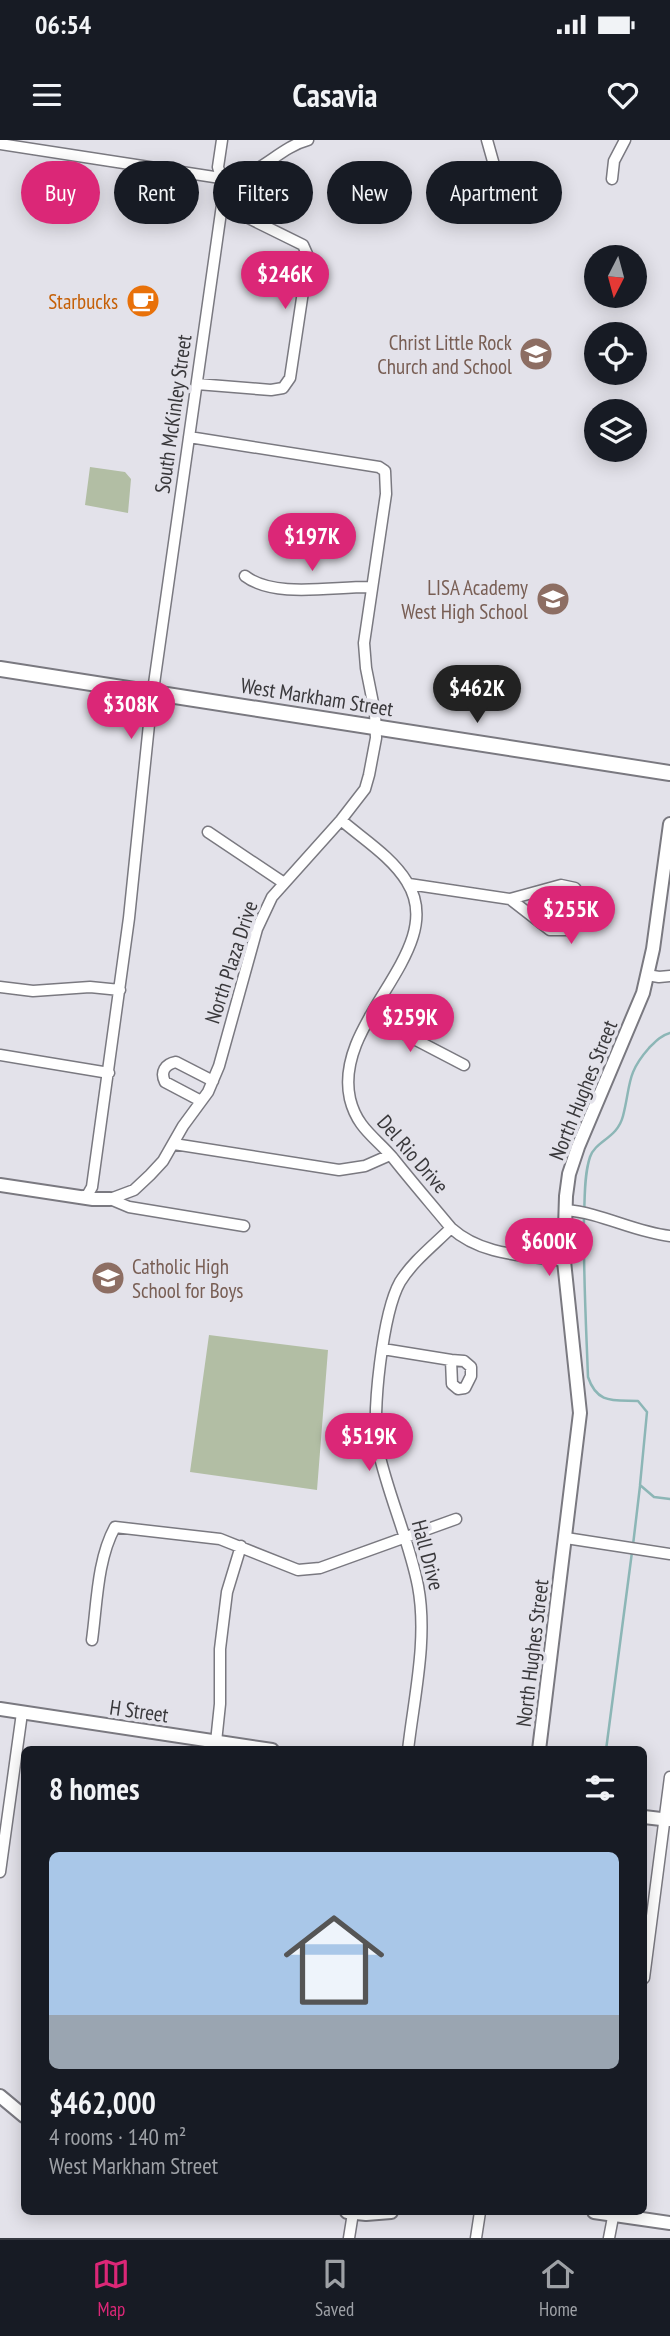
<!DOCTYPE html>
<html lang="en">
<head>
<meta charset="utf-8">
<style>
  body { margin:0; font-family:"PT Sans Narrow",sans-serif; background:#20242c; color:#f1f3f6; height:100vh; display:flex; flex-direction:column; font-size:26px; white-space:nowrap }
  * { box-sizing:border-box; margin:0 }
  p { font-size:23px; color:#9ea1a6 }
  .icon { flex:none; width:38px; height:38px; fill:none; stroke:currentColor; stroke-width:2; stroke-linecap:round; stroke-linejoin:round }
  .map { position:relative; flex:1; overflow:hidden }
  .details { position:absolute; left:21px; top:1606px; width:626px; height:469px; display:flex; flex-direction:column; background:#171b24; border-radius:10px; box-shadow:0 4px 18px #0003 }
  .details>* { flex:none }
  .hud { position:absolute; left:21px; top:21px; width:628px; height:63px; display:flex; gap:14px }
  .needle { width:46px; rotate:186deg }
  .buttons { position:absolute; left:584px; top:105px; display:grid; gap:14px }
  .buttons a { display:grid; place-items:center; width:63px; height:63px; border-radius:50%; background:#171b24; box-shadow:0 4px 18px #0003; font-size:35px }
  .price { position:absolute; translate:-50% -60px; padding:0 16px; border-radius:24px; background:#db2777; color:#fff; font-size:23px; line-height:46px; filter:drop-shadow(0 2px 4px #0008) }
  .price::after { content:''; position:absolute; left:50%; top:42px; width:21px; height:16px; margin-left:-10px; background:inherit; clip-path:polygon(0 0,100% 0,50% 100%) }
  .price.on { background:#222; color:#fff }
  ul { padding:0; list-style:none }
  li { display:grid; align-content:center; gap:14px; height:371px; padding:0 28px }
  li+li { border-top:2px solid #363941 }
  li span { display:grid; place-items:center; height:217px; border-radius:10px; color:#555 }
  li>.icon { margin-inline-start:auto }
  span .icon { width:126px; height:126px; fill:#fffc; stroke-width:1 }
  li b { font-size:30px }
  h2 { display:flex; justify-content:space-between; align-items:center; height:84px; padding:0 28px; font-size:30px }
  .tag { padding:0 24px; border-radius:32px; background:#171b24; box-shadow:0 4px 18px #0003; font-size:24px; line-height:63px }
  .tag.on { background:#db2777; color:#fff }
  .status { display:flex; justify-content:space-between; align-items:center; height:49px; padding:0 35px; background:#171b24; direction:ltr }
  .status svg { height:19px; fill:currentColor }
  header { display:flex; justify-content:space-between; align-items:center; height:91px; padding:0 28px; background:#171b24; font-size:32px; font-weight:800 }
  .tabs { display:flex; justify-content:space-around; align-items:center; height:98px; border-top:2px solid #363941; background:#171b24; font-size:19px; color:#9ea1a6 }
  .tabs a { display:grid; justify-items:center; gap:4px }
  .tabs .on { color:#db2777 }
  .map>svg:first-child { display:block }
  .green { fill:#b2bea4 }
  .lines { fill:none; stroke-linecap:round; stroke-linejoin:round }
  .stream { stroke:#8cb6b6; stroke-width:2.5 }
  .minor-casing { stroke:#7a7980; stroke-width:13 }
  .tertiary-casing { stroke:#7a7980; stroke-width:16 }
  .secondary-casing { stroke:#7a7980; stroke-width:18 }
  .minor { stroke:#fff; stroke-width:10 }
  .tertiary { stroke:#fff; stroke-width:12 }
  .secondary { stroke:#fff; stroke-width:14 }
  .labels { text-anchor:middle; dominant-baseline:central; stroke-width:7; stroke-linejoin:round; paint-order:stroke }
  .food-label { font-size:21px; fill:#c56008; stroke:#e3e2ea; text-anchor:end }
  .education-label { font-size:21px; fill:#785e54; stroke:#e3e2ea; text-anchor:end }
  .street-label { font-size:21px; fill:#39383b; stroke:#e3e2ea }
</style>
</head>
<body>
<div class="status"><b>06:54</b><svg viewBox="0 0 49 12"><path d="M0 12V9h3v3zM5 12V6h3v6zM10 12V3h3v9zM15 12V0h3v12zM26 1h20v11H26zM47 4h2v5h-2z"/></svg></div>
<header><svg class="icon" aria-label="menu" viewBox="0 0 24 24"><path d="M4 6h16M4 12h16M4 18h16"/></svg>Casavia<svg class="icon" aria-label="heart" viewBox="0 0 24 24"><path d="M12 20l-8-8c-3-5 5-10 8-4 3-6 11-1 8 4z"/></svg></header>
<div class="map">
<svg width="670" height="2098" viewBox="0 0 670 2098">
  <rect width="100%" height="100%" fill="#e3e2ea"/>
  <path class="green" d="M 90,327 L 125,332 L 131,339 L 128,373 L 85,365 Z
    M 209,1195 L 328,1210 L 317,1350 L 190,1332 Z"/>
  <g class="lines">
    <path class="stream" d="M 670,893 C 660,896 656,901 649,908 C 626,934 631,945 623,976 C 617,999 596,1000 590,1017 C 584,1035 585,1057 584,1076 C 583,1129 586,1183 588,1237 C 597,1264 613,1260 638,1261 L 647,1272 L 640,1345 L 654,1357 L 670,1359
      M 633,1405 L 640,1346
      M 606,1610 L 632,1412"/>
    <defs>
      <path id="minor" d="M 487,0 L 496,32 L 493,70
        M 0,4 L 227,39 C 259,37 278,8 308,0
        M 612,39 L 614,21 L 625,0
        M 197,244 L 271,250 L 283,248 L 290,238 L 307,125 L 307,114 L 303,105 L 222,65
        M 245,436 C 275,459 335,446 372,447
        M 341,680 C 363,699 392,717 407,742 C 450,810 332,880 350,959 C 357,988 375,997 393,1018 C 412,1042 432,1065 451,1088 C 482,1116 525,1115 564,1121
        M 208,692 L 284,743
        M 409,744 L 510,759
        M 561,745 L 575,748 L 586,763 L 584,778 L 571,790 L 550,790 L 510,759 Z
        M 647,835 L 659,837 L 670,836
        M 0,847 L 33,851 L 90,847 L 120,850
        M 370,876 L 464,925
        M 0,915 L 109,933
        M 201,961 L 165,942 C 160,932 165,924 176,922 L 213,941
        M 174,1004 L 339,1030 L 365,1026 L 390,1015
        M 82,1057 L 88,1054 L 92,1047 L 129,778 L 151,565 L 222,65 L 224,47 L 218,27 L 222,0
        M 110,1059 L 134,1050 L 150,1035 L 163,1021 L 183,986 L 208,952 L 219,926 L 257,789 L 272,757 L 341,680 L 365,649 L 369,635 L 376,598 L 375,573 L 366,528 L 364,503 L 386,354 L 385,331 L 379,327 L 189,297
        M 110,1059 L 129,1067 L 244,1086
        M 566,1070 C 602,1073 634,1092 670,1096
        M 383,1209 L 451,1220
        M 451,1220 L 464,1221 L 471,1227 L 471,1236 L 465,1248 L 458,1249 L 452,1244 Z
        M 566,1398 L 670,1414
        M 92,1500 C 97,1464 97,1420 115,1387 L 220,1399 L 298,1430 L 320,1428 L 456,1379
        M 216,1602 L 220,1564 L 220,1509 L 227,1452 L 241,1406
        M 408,1610 C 414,1557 428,1499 418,1446 C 409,1400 388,1355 378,1309 C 371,1274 383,1172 400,1142 C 413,1121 434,1105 451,1088
        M 0,1732 L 22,1573
        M 644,1838 L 670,1637
        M 349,2098 L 353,2073
        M 476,2098 L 480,2072
        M 609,2098 L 614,2072"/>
      <path id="tertiary" d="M 0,1045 L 93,1059 L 110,1059
        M 0,1569 L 272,1610
        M 539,1610 L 580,1273 L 564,1121 L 566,1056 L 569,1034 L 578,1007 L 643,853 L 653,809 L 670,684
        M 644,1677 L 670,1680
        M 0,1956 L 24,1976
        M 347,2072 L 366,2074 L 391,2072
        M 594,2072 L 670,2083"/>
      <path id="secondary" d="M 0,529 L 670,633"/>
    </defs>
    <use href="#minor" class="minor-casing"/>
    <use href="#tertiary" class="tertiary-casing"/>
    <use href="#secondary" class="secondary-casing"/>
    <use href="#minor" class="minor"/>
    <use href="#tertiary" class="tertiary"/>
    <use href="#secondary" class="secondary"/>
  </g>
  <defs>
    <symbol id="cafe-disc" viewBox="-11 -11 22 22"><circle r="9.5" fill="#e8710a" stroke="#e3e2ea"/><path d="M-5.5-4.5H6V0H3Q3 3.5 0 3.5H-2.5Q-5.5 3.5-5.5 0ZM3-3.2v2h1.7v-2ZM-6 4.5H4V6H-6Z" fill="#fff"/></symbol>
    <symbol id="school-disc" viewBox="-11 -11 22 22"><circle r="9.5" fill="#8d6e63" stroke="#e3e2ea"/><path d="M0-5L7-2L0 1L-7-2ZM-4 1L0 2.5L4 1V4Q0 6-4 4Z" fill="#fff"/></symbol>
  </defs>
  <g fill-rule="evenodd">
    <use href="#cafe-disc" x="124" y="142" width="38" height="38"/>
    <use href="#school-disc" x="517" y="195" width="38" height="38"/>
    <use href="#school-disc" x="534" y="440" width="38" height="38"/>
    <use href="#school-disc" x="89" y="1119" width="38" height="38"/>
  </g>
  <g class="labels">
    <g class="food-label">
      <text x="118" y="161">Starbucks</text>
    </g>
    <g class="education-label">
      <text x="512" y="202">Christ Little Rock<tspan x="512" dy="24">Church and School</tspan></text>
      <text x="528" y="447">LISA Academy<tspan x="528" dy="24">West High School</tspan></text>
      <text x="132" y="1126" text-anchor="start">Catholic High<tspan x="132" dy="24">School for Boys</tspan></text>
    </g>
    <g class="street-label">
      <text transform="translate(173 274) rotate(-82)">South McKinley Street</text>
      <text transform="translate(317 557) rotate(9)">West Markham Street</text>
      <text transform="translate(231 822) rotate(-72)">North Plaza Drive</text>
      <text transform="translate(583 950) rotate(-68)">North Hughes Street</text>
      <text transform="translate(413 1014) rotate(49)">Del Rio Drive</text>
      <text transform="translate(428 1415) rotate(75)">Hall Drive</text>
      <text transform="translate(532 1513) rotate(-83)">North Hughes Street</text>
      <text transform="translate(139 1571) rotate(8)">H Street</text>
    </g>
  </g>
</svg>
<div class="buttons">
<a><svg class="needle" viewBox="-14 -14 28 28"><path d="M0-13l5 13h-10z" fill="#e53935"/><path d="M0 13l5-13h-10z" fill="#9ea1a6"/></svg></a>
<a><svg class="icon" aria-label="locate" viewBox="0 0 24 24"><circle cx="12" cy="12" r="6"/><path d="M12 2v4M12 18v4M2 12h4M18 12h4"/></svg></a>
<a><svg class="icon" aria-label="layers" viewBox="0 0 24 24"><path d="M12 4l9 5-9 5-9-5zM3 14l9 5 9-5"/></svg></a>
</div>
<b class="price" style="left:285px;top:171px">$246K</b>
<b class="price" style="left:312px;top:433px">$197K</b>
<b class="price on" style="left:477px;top:585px">$462K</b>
<b class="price" style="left:131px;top:601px">$308K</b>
<b class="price" style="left:571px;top:806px">$255K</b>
<b class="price" style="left:410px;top:914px">$259K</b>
<b class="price" style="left:549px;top:1138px">$600K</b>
<b class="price" style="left:369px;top:1333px">$519K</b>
<div class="hud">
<a class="tag on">Buy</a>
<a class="tag">Rent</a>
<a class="tag">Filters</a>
<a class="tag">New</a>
<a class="tag">Apartment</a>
</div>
<section class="details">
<h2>8 homes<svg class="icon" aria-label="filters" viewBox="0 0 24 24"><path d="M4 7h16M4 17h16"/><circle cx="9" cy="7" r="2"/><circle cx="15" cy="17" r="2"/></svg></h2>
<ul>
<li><span style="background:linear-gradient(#a9c7e8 75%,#9aa5b1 0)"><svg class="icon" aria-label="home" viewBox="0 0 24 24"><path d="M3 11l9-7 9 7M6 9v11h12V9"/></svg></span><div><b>$462,000</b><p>4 rooms · 140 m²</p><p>West Markham Street</p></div></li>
</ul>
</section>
</div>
<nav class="tabs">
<a class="on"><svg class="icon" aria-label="map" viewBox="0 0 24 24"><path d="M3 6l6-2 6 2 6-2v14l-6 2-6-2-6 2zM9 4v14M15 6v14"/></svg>Map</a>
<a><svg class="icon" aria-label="saved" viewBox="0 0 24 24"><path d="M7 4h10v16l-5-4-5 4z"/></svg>Saved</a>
<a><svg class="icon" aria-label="home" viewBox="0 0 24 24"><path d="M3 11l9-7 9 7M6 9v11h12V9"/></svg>Home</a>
</nav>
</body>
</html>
